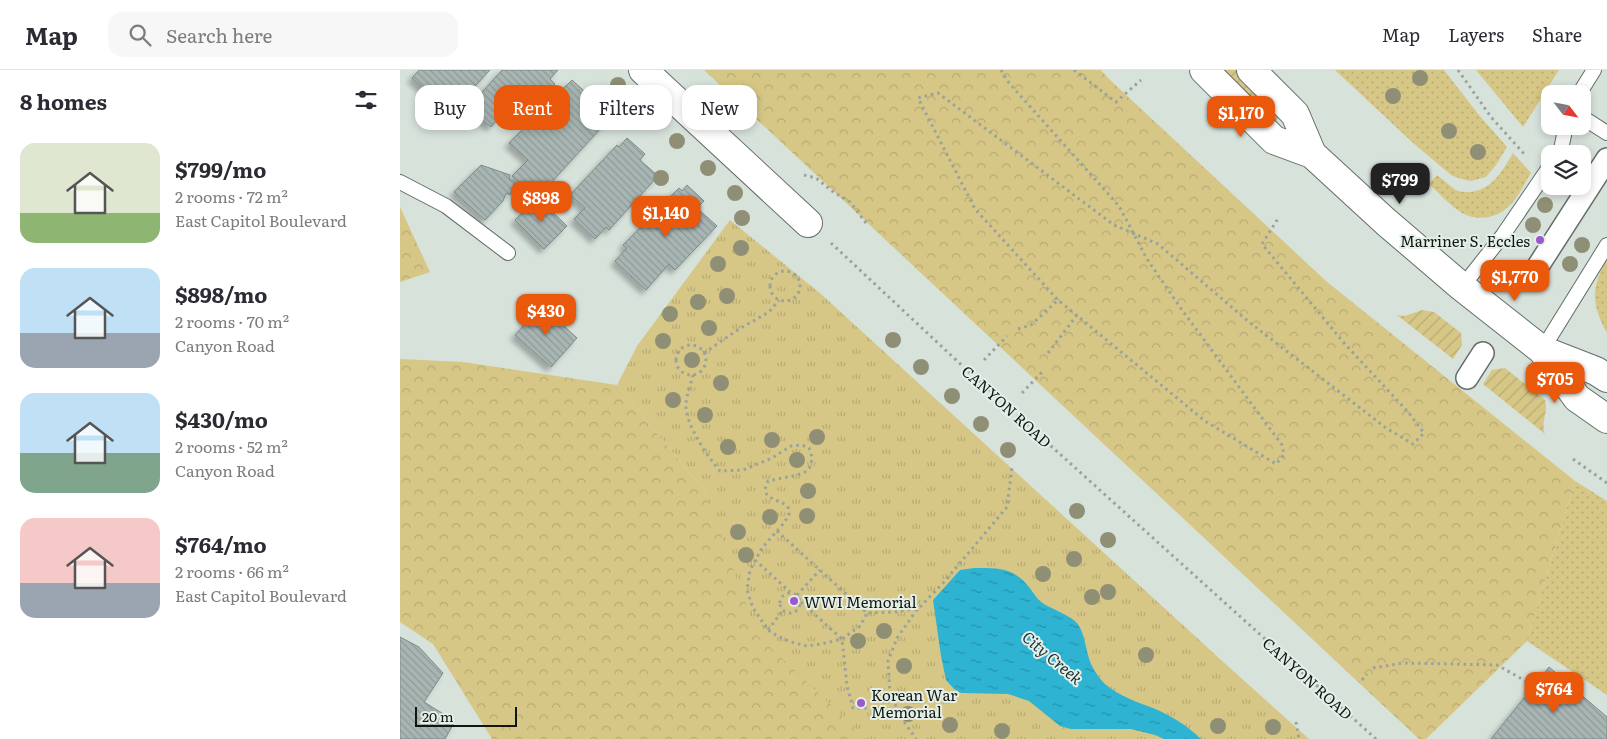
<!DOCTYPE html>
<html lang="en">
<head>
<meta charset="utf-8">
<style>
  body { margin:0; font-family:Literata,serif; background:#f7f7f7; color:#2b2b33; height:100vh; display:flex; flex-direction:column; font-size:19px; white-space:nowrap }
  * { box-sizing:border-box; margin:0 }
  p { font-size:16px; color:#7c7c81 }
  .icon { flex:none; width:28px; height:28px; fill:none; stroke:currentColor; stroke-width:2; stroke-linecap:round; stroke-linejoin:round }
  .map { position:relative; flex:1; overflow:hidden }
  .sheet { display:flex; flex-direction:column; background:#fff; width:400px }
  .sheet>* { flex:none }
  .hud { position:absolute; left:15px; top:15px; width:475px; height:45px; display:flex; gap:10px }
  .needle { width:32px; rotate:122deg }
  .tools { position:absolute; left:1141px; top:15px; display:grid; gap:10px }
  .tools a { display:grid; place-items:center; width:50px; height:50px; border-radius:10px; background:#fff; box-shadow:0 2px 8px #0003; font-size:25px }
  .scale { position:absolute; left:15px; bottom:12px; width:102px; box-sizing:border-box; padding-left:5px; border:2px solid #121613; border-top:0; font-size:14px; line-height:18px; white-space:nowrap; color:#121613; -webkit-text-stroke:4px #e4efe8; paint-order:stroke }
  .price { position:absolute; translate:-50% -42px; padding:0 11px; border-radius:10px; background:#ea580c; color:#fff; font-size:16px; line-height:32px; filter:drop-shadow(0 1px 2px #0008) }
  .price::after { content:''; position:absolute; left:50%; top:30px; width:15px; height:11px; margin-left:-8px; background:inherit; clip-path:polygon(0 0,100% 0,50% 100%) }
  .price.on { background:#222; color:#fff }
  ul { padding:0; list-style:none }
  li { display:flex; align-items:center; gap:15px; height:125px; padding:0 20px }
  li span { display:grid; place-items:center; flex:none; width:140px; height:100px; border-radius:15px; color:#555 }
  li>.icon { margin-inline-start:auto }
  span .icon { width:60px; height:60px; fill:#fffc; stroke-width:1 }
  li b { font-size:21px }
  h2 { display:flex; justify-content:space-between; align-items:center; height:60px; padding:0 20px; font-size:21px }
  .pill { padding:0 18px; border-radius:15px; background:#fff; box-shadow:0 2px 8px #0003; font-size:18px; line-height:45px }
  .pill.on { background:#ea580c; color:#fff }
  header { display:flex; align-items:center; gap:30px; box-sizing:border-box; height:70px; padding:0 25px; background:#fff; border-bottom:1px solid #e1e1e2 }
  header strong { font-size:24px }
  nav { display:flex; gap:28px; margin-inline-start:auto; font-size:18px }
  .search { width:350px; height:45px; background:#f7f7f7; display:flex; align-items:center; gap:12px; box-sizing:border-box; padding:0 18px; border-radius:15px; color:#7c7c81; font-size:19px }
  main { display:flex; flex:1; min-height:0 }
  .map>svg:first-child { display:block }
  .grass { fill:url(#grass-dots) }
  .forest { fill:url(#forest-crowns) }
  .park { fill:url(#park-tufts) }
  .garden { fill:url(#garden-furrows) }
  .water { fill:url(#water-ripples) }
  .building { fill:url(#building-back-hatch); stroke:#7e8b89; filter:url(#shadow) }
  .lines { fill:none; stroke-linecap:round; stroke-linejoin:round }
  .service-casing { stroke:#646d67; stroke-width:16 }
  .pedestrian-casing { stroke:#646d67; stroke-width:24 }
  .minor-casing { stroke:#646d67; stroke-width:30 }
  .tertiary-casing { stroke:#646d67; stroke-width:30 }
  .path { stroke:#99a29c; stroke-width:3; stroke-dasharray:2.5 4; stroke-linecap:butt }
  .service { stroke:#fff; stroke-width:14 }
  .pedestrian { stroke:#fff; stroke-width:21 }
  .minor { stroke:#fff; stroke-width:28 }
  .tertiary { stroke:#fff; stroke-width:28 }
  .tree { fill:#8f8f76 }
  .poi-dot { fill:#9b59cf; stroke:#e4efe8; stroke-width:2 }
  .labels { text-anchor:middle; dominant-baseline:central; stroke-width:4; stroke-linejoin:round; paint-order:stroke }
  .poi-label { font-size:15px; fill:#121613; stroke:#e4efe8; text-anchor:start }
  .street-label { font-size:15px; fill:#121613; stroke:#e4efe8 }
  .water-label { font-size:16px; font-style:italic; fill:#1a3035; stroke:#e4efe8 }
</style>
</head>
<body>
<header>
<strong>Map</strong>
<div class="search"><svg class="icon" aria-label="search" viewBox="0 0 24 24"><circle cx="10" cy="10" r="6"/><path d="M15 15l6 6"/></svg>Search here</div>
<nav><a>Map</a><a>Layers</a><a>Share</a></nav>
</header>
<main>
<section class="sheet">
<h2>8 homes<svg class="icon" aria-label="filters" viewBox="0 0 24 24"><path d="M4 7h16M4 17h16"/><circle cx="9" cy="7" r="2"/><circle cx="15" cy="17" r="2"/></svg></h2>
<ul>
<li><span style="background:linear-gradient(#dfe7d0 70%,#8fb573 0)"><svg class="icon" aria-label="home" viewBox="0 0 24 24"><path d="M3 11l9-7 9 7M6 9v11h12V9"/></svg></span><div><b>$799/mo</b><p>2 rooms · 72 m²</p><p>East Capitol Boulevard</p></div></li>
<li><span style="background:linear-gradient(#bfe0f5 65%,#9aa5b1 0)"><svg class="icon" aria-label="home" viewBox="0 0 24 24"><path d="M3 11l9-7 9 7M6 9v11h12V9"/></svg></span><div><b>$898/mo</b><p>2 rooms · 70 m²</p><p>Canyon Road</p></div></li>
<li><span style="background:linear-gradient(#bfe0f5 60%,#7fa58c 0)"><svg class="icon" aria-label="home" viewBox="0 0 24 24"><path d="M3 11l9-7 9 7M6 9v11h12V9"/></svg></span><div><b>$430/mo</b><p>2 rooms · 52 m²</p><p>Canyon Road</p></div></li>
<li><span style="background:linear-gradient(#f6c9c9 65%,#9aa5b1 0)"><svg class="icon" aria-label="home" viewBox="0 0 24 24"><path d="M3 11l9-7 9 7M6 9v11h12V9"/></svg></span><div><b>$764/mo</b><p>2 rooms · 66 m²</p><p>East Capitol Boulevard</p></div></li>
</ul>
</section>
<div class="map">
<svg width="1207" height="669" viewBox="0 0 1207 669">
  <defs>
    <pattern id="grass-dots" width="8" height="8" patternUnits="userSpaceOnUse" patternTransform="scale(1.25)"><rect width="8" height="8" fill="#d7c786"/><path d="M2 2h.1M6 6h.1" fill="none" stroke="#b8aa73" stroke-width="1.8" stroke-linecap="round"/></pattern>
    <pattern id="forest-crowns" width="20" height="18" patternUnits="userSpaceOnUse" patternTransform="scale(1.25)"><rect width="20" height="18" fill="#d7c786"/><path d="M2 6a3 3 0 1 1 6 0M12 15a3 3 0 1 1 6 0" fill="none" stroke="#b8aa73"/></pattern>
    <pattern id="park-tufts" width="24" height="20" patternUnits="userSpaceOnUse" patternTransform="scale(1.25)"><rect width="24" height="20" fill="#d7c786"/><path d="M3 7l-1-3M5 7V3M7 7l1-3M15 17l-1-3M17 17v-4M19 17l1-3" fill="none" stroke="#b8aa73"/></pattern>
    <pattern id="garden-furrows" width="10" height="10" patternUnits="userSpaceOnUse" patternTransform="scale(1.25)"><rect width="10" height="10" fill="#d7c786"/><path d="M-1 1l2-2M0 10L10 0M9 11l2-2" fill="none" stroke="#b8aa73"/></pattern>
    <pattern id="water-ripples" width="26" height="14" patternUnits="userSpaceOnUse" patternTransform="scale(1.25)"><rect width="26" height="14" fill="#2eb4d2"/><path d="M2 4q2-2 4 0t4 0M15 11q2-2 4 0t4 0" fill="none" stroke="#2691a9"/></pattern>
    <pattern id="building-back-hatch" width="6" height="6" patternUnits="userSpaceOnUse" patternTransform="scale(1.25)"><rect width="6" height="6" fill="#a7b5b3"/><path d="M-1 5l2 2M0 0l6 6M5-1l2 2" fill="none" stroke="#8f9b99"/></pattern>
    <filter id="shadow"><feDropShadow dx="-4.5" dy="4.5" stdDeviation="2.5" flood-color="#0004"/></filter>
  </defs>
  <rect width="100%" height="100%" fill="#d7e2db"/>
  <path class="grass" d="M 935,0 L 1044,0 L 1079,45 L 1107,77 L 1096,95 L 1086,107 L 1071,111 L 1061,109 L 1051,105 L 1012,72 Z
    M 1076,0 L 1159,0 L 1123,57 Z
    M 1113,83 L 1131,103 C 1124,114 1118,128 1109,136 C 1097,149 1076,151 1062,143 C 1050,136 1039,123 1029,114 L 1037,105 C 1044,110 1050,116 1056,120 C 1060,122 1064,122 1068,122 C 1091,122 1103,100 1113,83 Z
    M 1207,190 L 1207,263 C 1192,236 1190,217 1207,190 Z
    M 1175,411 L 1207,431 L 1207,625 L 1127,571 Z"/>
  <path class="forest" d="M 304,0 L 701,0 L 709,9 L 926,211 L 1175,411 L 1127,571 L 1026,669 L 1019,669 Z
    M 0,137 L 30,202 L 0,212 Z
    M 0,289 L 63,292 L 217,315 L 305,421 L 313,440 L 443,645 L 467,669 L 92,669 L 33,574 L 0,552 Z"/>
  <path class="park" d="M 330,150 L 421,224 L 820,589 L 909,669 L 467,669 L 357,565 L 305,421 L 217,315 L 237,276 Z"/>
  <path class="garden" d="M 824,0 L 837,0 L 881,44 L 875,52 Z
    M 1022,240 L 1034,242 L 1061,263 L 1062,275 L 1053,289 L 997,245 L 1005,246 Z
    M 1105,298 L 1145,330 C 1149,342 1140,352 1145,364 L 1083,314 L 1092,300 Z"/>
  <path class="water" d="M 574,498 C 598,498 613,497 629,517 C 634,523 637,530 644,534 C 652,539 671,546 677,553 C 684,562 685,575 688,585 C 690,595 698,607 705,614 C 719,626 737,632 753,638 C 770,645 788,656 801,669 L 764,669 L 755,665 L 731,659 L 671,659 L 660,656 L 629,631 L 608,624 L 561,623 L 554,619 L 546,610 L 541,586 L 533,530 L 560,500 Z"/>
  <path class="building" d="M 19,0 L 90,0 L 50,43 L 12,8 Z
    M 102,0 L 158,0 L 150,9 L 155,14 L 116,56 L 103,43 L 91,57 L 68,38 Z
    M 172,10 L 212,46 L 149,115 L 147,113 L 135,127 L 112,106 L 128,90 L 109,73 Z
    M 227,68 L 245,84 L 240,90 L 258,106 L 209,160 L 206,157 L 195,169 L 174,149 L 185,138 L 170,125 L 217,75 L 219,77 Z
    M 81,95 L 110,105 L 109,109 L 115,112 L 110,125 L 106,123 L 103,131 L 85,150 L 54,122 Z
    M 287,115 L 304,131 L 297,138 L 317,156 L 275,200 L 269,194 L 246,220 L 215,191 L 227,178 L 223,175 L 279,118 L 282,121 Z
    M 138,128 L 167,156 L 144,179 L 115,150 Z
    M 142,236 L 177,268 L 151,297 L 115,265 Z
    M 0,567 L 19,577 L 43,603 L 24,632 L 55,651 L 45,669 L 0,669 Z
    M 1149,597 L 1207,647 L 1207,669 L 1091,669 Z"/>
  <g class="lines">
    <defs>
      <path id="service" d="M 1179,24 L 1194,0
        M 1182,47 L 1207,63
        M 1158,84 L 1161,79 L 1166,56
        M 0,112 L 46,136 L 108,183
        M 1062,217 L 1103,165 L 1150,96
        M 1142,280 L 1207,175"/>
      <path id="pedestrian" d="M 1133,204 L 1207,89
        M 1067,308 L 1083,283"/>
      <path id="minor" d="M 243,0 L 408,153"/>
      <path id="tertiary" d="M 804,0 L 874,70 L 912,84 L 986,152 L 1062,217 L 1142,280 L 1177,328 L 1207,349
        M 851,0 L 895,44 L 912,84
        M 1142,280 L 1196,301 L 1207,308"/>
    </defs>
    <use href="#service" class="service-casing"/>
    <use href="#pedestrian" class="pedestrian-casing"/>
    <use href="#minor" class="minor-casing"/>
    <use href="#tertiary" class="tertiary-casing"/>
    <path class="path" d="M 601,0 L 609,13 L 719,136 L 747,189 L 782,240 L 882,375 L 884,385 L 876,394 L 805,351 L 658,230 L 575,139 L 518,28 L 538,23 L 714,155 L 758,174 L 849,252 L 986,358 L 1013,374 L 1024,363 L 1008,342 L 944,273 L 862,174 L 879,147
      M 674,0 L 716,32 L 741,10
      M 1058,0 L 1091,47 L 1126,86
      M 404,105 L 416,108 L 432,121 L 450,132 L 466,153
      M 431,173 L 570,303 L 976,669
      M370 216a15 15 0 1 1 30 0a15 15 0 1 1-30 0Z
      M 618,259 L 631,255 L 658,230
      M276 290a15 15 0 1 1 30 0a15 15 0 1 1-30 0Z
      M 304,283 L 339,259 L 369,242 L 379,230
      M 648,283 L 677,245
      M 584,290 L 607,266
      M 293,305 C 291,314 286,326 286,335 C 285,354 308,387 320,401 L 343,400 L 372,388 L 391,376 L 402,375 L 409,378 L 412,387 L 411,396 L 405,402 L 397,405 L 368,411 L 365,419 L 367,425 C 374,431 382,431 388,437 L 389,445 L 384,453 L 362,478 L 350,500 L 347,520 L 353,538 L 368,560 L 379,567 L 391,572 L 407,576 L 421,574 L 442,569 L 460,556 L 467,543
      M 622,323 L 643,301
      M 1173,389 L 1207,413
      M 377,461 L 467,543 L 495,542 L 519,538 L 544,512 L 607,437 L 612,397
      M 355,490 L 390,522
      M380 533a10 10 0 1 1 20 0a10 10 0 1 1-20 0Z
      M 397,525 L 420,500
      M 401,532 L 442,569 L 447,616 L 453,638 L 489,638 L 503,650 L 516,669
      M 368,560 L 383,540
      M 973,598 L 1003,593 L 1097,595 L 1131,614
      M 962,610 L 967,604
      M 502,648 L 490,624 L 488,591 L 497,568 L 518,538
      M 896,652 L 899,669"/>
    <use href="#service" class="service"/>
    <use href="#pedestrian" class="pedestrian"/>
    <use href="#minor" class="minor"/>
    <use href="#tertiary" class="tertiary"/>
  </g>
  <g class="tree">
    <circle cx="1020" cy="8" r="8"/>
    <circle cx="218" cy="15" r="8"/>
    <circle cx="993" cy="26" r="8"/>
    <circle cx="253" cy="45" r="8"/>
    <circle cx="1049" cy="61" r="8"/>
    <circle cx="277" cy="71" r="8"/>
    <circle cx="1078" cy="82" r="8"/>
    <circle cx="308" cy="98" r="8"/>
    <circle cx="261" cy="108" r="8"/>
    <circle cx="335" cy="123" r="8"/>
    <circle cx="1145" cy="135" r="8"/>
    <circle cx="342" cy="148" r="8"/>
    <circle cx="1133" cy="155" r="8"/>
    <circle cx="1182" cy="175" r="8"/>
    <circle cx="341" cy="178" r="8"/>
    <circle cx="318" cy="194" r="8"/>
    <circle cx="1170" cy="194" r="8"/>
    <circle cx="327" cy="226" r="8"/>
    <circle cx="298" cy="232" r="8"/>
    <circle cx="270" cy="244" r="8"/>
    <circle cx="309" cy="258" r="8"/>
    <circle cx="493" cy="270" r="8"/>
    <circle cx="263" cy="271" r="8"/>
    <circle cx="292" cy="290" r="8"/>
    <circle cx="521" cy="297" r="8"/>
    <circle cx="321" cy="313" r="8"/>
    <circle cx="552" cy="326" r="8"/>
    <circle cx="273" cy="330" r="8"/>
    <circle cx="305" cy="345" r="8"/>
    <circle cx="581" cy="354" r="8"/>
    <circle cx="417" cy="367" r="8"/>
    <circle cx="372" cy="370" r="8"/>
    <circle cx="328" cy="377" r="8"/>
    <circle cx="608" cy="380" r="8"/>
    <circle cx="397" cy="390" r="8"/>
    <circle cx="408" cy="421" r="8"/>
    <circle cx="677" cy="441" r="8"/>
    <circle cx="407" cy="446" r="8"/>
    <circle cx="370" cy="447" r="8"/>
    <circle cx="338" cy="462" r="8"/>
    <circle cx="708" cy="470" r="8"/>
    <circle cx="346" cy="485" r="8"/>
    <circle cx="674" cy="489" r="8"/>
    <circle cx="643" cy="504" r="8"/>
    <circle cx="708" cy="522" r="8"/>
    <circle cx="692" cy="527" r="8"/>
    <circle cx="484" cy="561" r="8"/>
    <circle cx="458" cy="571" r="8"/>
    <circle cx="746" cy="585" r="8"/>
    <circle cx="504" cy="596" r="8"/>
    <circle cx="508" cy="644" r="8"/>
    <circle cx="550" cy="655" r="8"/>
    <circle cx="818" cy="656" r="8"/>
    <circle cx="873" cy="657" r="8"/>
    <circle cx="602" cy="661" r="8"/>
  </g>
  <g class="poi-dot">
    <circle cx="1140" cy="170" r="5"/>
    <circle cx="394" cy="531" r="5"/>
    <circle cx="461" cy="633" r="5"/>
  </g>
  <g class="labels">
    <g class="poi-label">
      <text x="1130" y="170" text-anchor="end">Marriner S. Eccles</text>
      <text x="404" y="531">WWI Memorial</text>
      <text x="471" y="624">Korean War<tspan x="471" dy="17">Memorial</tspan></text>
    </g>
    <g class="street-label">
      <text transform="translate(607 336) rotate(42)">CANYON ROAD</text>
      <text transform="translate(908 608) rotate(42)">CANYON ROAD</text>
    </g>
    <g class="water-label">
      <text transform="translate(653 587) rotate(40)">City Creek</text>
    </g>
  </g>
</svg>
<div class="tools">
<a><svg class="needle" viewBox="-14 -14 28 28"><path d="M0-13l5 13h-10z" fill="#e53935"/><path d="M0 13l5-13h-10z" fill="#7c7c81"/></svg></a>
<a><svg class="icon" aria-label="layers" viewBox="0 0 24 24"><path d="M12 4l9 5-9 5-9-5zM3 14l9 5 9-5"/></svg></a>
</div>
<div class="scale">20 m</div>
<b class="price" style="left:841px;top:68px">$1,170</b>
<b class="price on" style="left:1000px;top:135px">$799</b>
<b class="price" style="left:141px;top:153px">$898</b>
<b class="price" style="left:266px;top:168px">$1,140</b>
<b class="price" style="left:1115px;top:232px">$1,770</b>
<b class="price" style="left:146px;top:266px">$430</b>
<b class="price" style="left:1155px;top:334px">$705</b>
<b class="price" style="left:1154px;top:644px">$764</b>
<div class="hud">
<a class="pill">Buy</a>
<a class="pill on">Rent</a>
<a class="pill">Filters</a>
<a class="pill">New</a>
</div>
</div>
</main>
</body>
</html>
